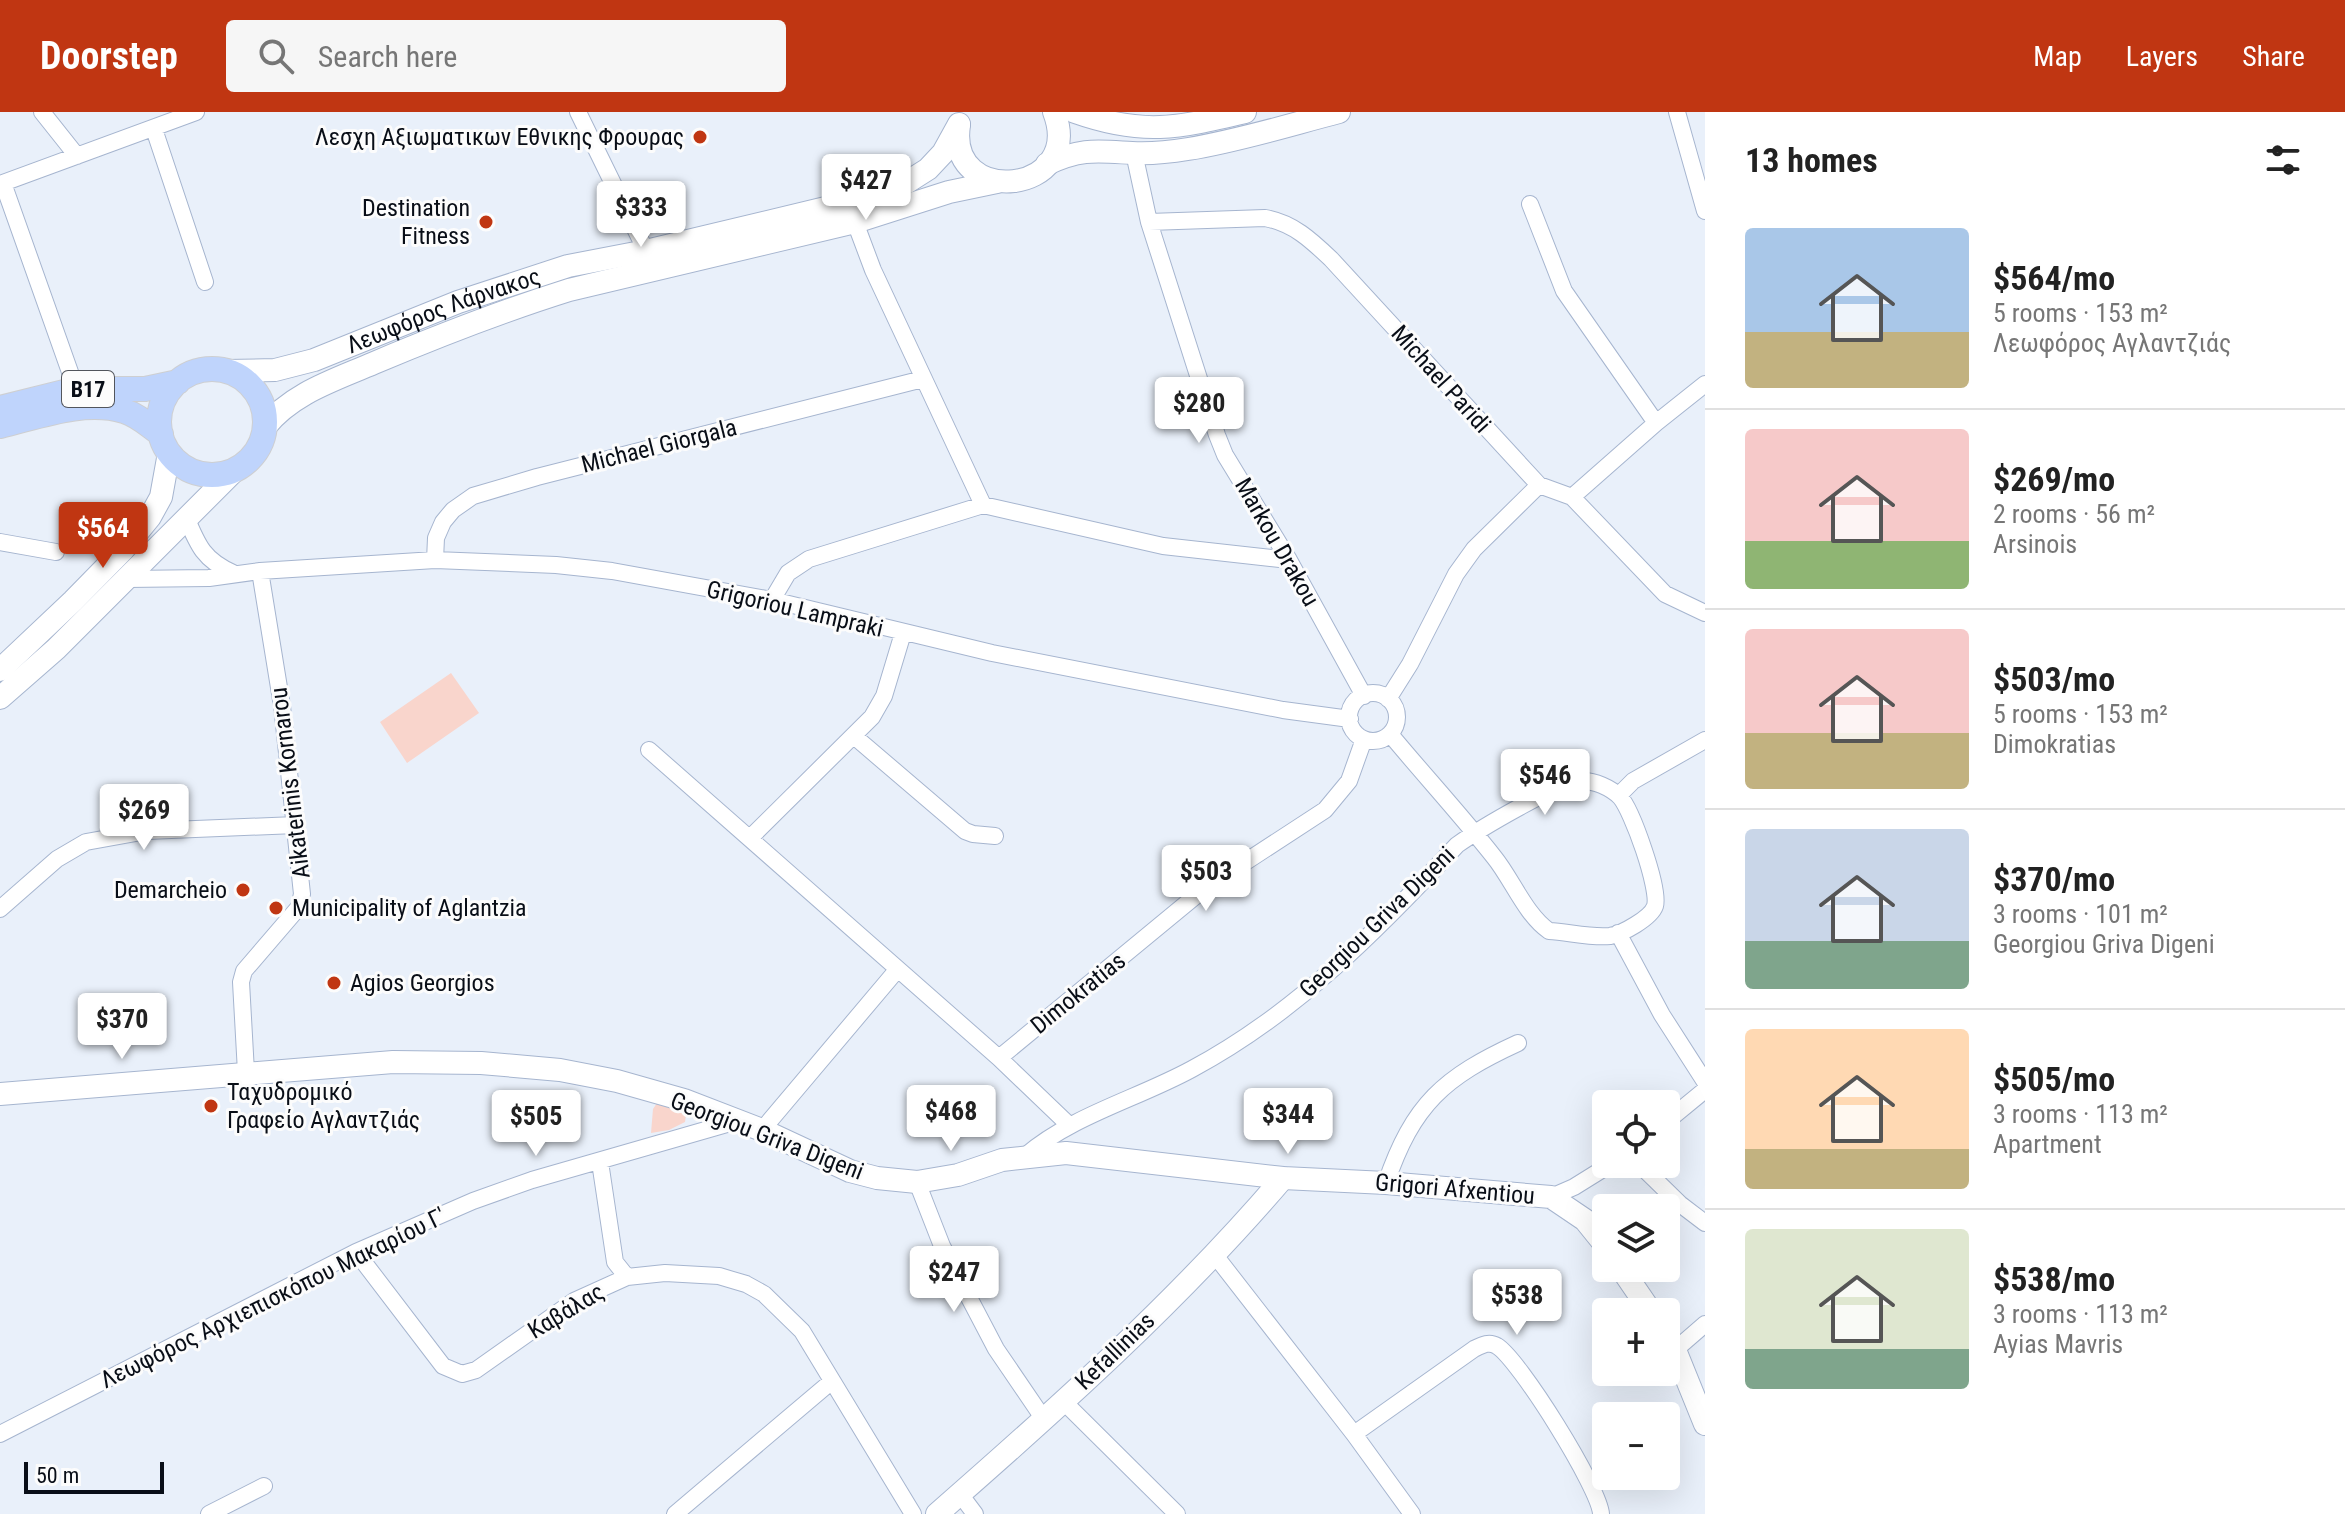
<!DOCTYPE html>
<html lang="en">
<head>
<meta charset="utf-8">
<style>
  body { margin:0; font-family:"Roboto Condensed",sans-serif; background:#f6f6f6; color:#222; height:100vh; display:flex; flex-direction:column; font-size:30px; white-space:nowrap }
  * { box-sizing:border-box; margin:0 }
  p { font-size:26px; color:#767676 }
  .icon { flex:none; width:44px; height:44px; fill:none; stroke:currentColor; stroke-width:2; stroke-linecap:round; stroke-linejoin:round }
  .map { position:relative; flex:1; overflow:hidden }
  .drawer { display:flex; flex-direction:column; background:#fff; width:640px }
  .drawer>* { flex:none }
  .fabs { position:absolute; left:1592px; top:978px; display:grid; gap:16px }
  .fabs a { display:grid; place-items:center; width:88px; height:88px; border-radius:8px; background:#fff; box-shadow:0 8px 32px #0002; font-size:40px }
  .scale { position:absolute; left:24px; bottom:20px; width:140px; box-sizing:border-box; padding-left:8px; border:4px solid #090e17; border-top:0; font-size:22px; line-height:28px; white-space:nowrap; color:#090e17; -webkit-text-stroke:6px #fcfcfc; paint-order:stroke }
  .price { position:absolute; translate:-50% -68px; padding:0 18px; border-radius:8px; background:#fff; color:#222; font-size:26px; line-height:52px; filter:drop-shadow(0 2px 4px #0008) }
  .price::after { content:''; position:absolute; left:50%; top:48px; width:24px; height:18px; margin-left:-12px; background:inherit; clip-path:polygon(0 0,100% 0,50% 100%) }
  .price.selected { background:#c03612; color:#fff }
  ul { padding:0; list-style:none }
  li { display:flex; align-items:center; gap:24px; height:200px; padding:0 40px }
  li+li { border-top:2px solid #e0e0e0 }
  li span { display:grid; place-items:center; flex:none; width:224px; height:160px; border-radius:8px; color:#555 }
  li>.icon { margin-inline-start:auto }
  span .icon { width:96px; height:96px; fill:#fffc; stroke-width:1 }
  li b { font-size:34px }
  h2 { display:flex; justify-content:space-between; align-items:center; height:96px; padding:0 40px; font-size:34px }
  header { display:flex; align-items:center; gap:48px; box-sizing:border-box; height:112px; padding:0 40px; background:#c03612; color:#fff }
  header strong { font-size:38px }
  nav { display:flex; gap:44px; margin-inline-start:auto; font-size:28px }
  .search { width:560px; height:72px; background:#f6f6f6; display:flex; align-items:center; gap:20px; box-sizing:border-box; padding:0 28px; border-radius:8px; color:#767676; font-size:30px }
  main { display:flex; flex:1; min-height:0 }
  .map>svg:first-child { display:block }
  .green { fill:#f9d5cc }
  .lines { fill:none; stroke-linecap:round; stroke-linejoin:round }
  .street-casing { stroke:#a6b5cf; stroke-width:18 }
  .secondary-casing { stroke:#a6b5cf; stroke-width:24 }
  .primary-casing { stroke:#cecfd1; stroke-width:26 }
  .street { stroke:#fff; stroke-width:16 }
  .secondary { stroke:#fff; stroke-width:22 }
  .primary { stroke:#bfd4fc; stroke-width:24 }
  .poi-dot { fill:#c03612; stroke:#fcfcfc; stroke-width:3 }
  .labels { text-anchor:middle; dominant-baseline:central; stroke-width:6; stroke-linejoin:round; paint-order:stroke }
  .shield { fill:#fcfcfc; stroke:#52555c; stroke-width:2 }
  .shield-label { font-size:22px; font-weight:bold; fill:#090e17 }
  .poi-label { font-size:24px; fill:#090e17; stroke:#fcfcfc; text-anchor:end }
  .street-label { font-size:24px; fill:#090e17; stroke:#fcfcfc }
</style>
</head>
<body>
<header>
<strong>Doorstep</strong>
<div class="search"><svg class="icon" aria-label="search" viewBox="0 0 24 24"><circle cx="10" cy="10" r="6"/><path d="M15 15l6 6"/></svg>Search here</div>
<nav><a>Map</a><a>Layers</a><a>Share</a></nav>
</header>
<main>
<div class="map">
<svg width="1705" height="1402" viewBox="0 0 1705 1402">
  <rect width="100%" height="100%" fill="#e9f0fa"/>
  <path class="green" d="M 451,561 L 479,601 L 407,651 L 380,610 Z
    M 657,991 L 686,1003 L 685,1010 L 669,1018 L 651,1021 L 653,997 Z"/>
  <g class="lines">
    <defs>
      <path id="street" d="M 42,0 L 77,44
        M 578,0 L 646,139
        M 1677,0 L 1705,99
        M 154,17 L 205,170
        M 1134,41 L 1149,110 L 1217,323 L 1225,343 L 1289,448 L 1364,584
        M 3,71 L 76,277
        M 0,72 L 196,0
        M 1530,92 L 1564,179 L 1656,311
        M 855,110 L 873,158 L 983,393
        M 1149,110 L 1265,106 C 1293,111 1311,128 1331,147 L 1539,373 L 1572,385 L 1665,482 L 1705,501
        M 1572,385 L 1656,311 L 1705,272
        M 186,405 C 198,434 204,448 233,461
        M 0,430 L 56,440
        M 435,448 L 436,426 L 443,410 L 453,398 L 473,384 L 537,365 L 923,267
        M 127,467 L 209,466 L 260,459 L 435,448 L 556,453 L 612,459 L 772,488 L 992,541 L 1283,598 L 1350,607
        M 772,488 L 788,461 L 809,447 L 983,393 L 1163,434 L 1289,448
        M1349 605a24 24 0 1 1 48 0a24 24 0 1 1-48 0Z
        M 1388,587 L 1410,552 L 1456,462 L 1474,437 L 1539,373
        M 855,625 L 965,719 L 973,722 L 995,724
        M 649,638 L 999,946 L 1069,1013
        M 1619,683 L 1633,669 L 1705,628
        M 750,726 L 872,605 L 884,584 L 903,521
        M 0,797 L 57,747 L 86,730 L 147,719 L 296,713
        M 1618,821 L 1662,903 L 1705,970
        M 999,946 L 1204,777 L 1325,698 L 1349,669 L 1364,627
        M 246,960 L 241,870 L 244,859 L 299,795 L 302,782 L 282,594 L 260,459
        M 1666,1010 L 1705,978
        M 762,1018 L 897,858
        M 1025,1044 C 1073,1003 1137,987 1192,957 C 1295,902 1378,818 1457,733 C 1478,718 1558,670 1581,669 C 1594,668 1611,676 1620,685 C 1632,698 1660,777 1655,794 C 1651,806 1622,822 1610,824 C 1591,826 1568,820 1549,819 C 1525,802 1512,767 1494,745 C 1461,703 1424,663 1390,622
        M 600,1050 L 615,1150 L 627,1165
        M 1639,1052 L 1680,1092 L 1705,1111
        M 917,1070 L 942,1134 L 996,1237 L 1043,1306
        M 1386,1071 C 1413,992 1444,965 1518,931
        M 1551,1085 L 1574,1075 L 1611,1052
        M 356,1140 L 443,1254 L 462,1262 L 476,1258 L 574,1189 L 627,1165 L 665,1161 L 719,1164 L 746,1172 L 764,1182 L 802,1219 L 913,1402
        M 1214,1142 L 1354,1322 L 1412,1402
        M 1675,1238 L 1705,1212
        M 1063,1289 L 1177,1402
        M 0,1322 L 356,1140 L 473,1089 L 532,1068 L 737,1009
        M 1354,1322 L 1474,1237 C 1482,1233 1489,1229 1497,1234 C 1519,1247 1600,1377 1601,1402
        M 960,1382 L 975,1402
        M 209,1402 L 264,1374
        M 675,1402 L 832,1269"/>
      <g id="secondary">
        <path d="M 1075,0 C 1143,24 1177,16 1245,0"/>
        <path d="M 959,13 C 946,97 1086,83 1054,0"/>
        <path d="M 1047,52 C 1081,36 1097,39 1132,41 C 1150,42 1170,40 1188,37 C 1238,29 1289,13 1339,0"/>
        <path id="s1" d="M 226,259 L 275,258 L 314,248 L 458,190 L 568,154 L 646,139 L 859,88 L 906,71 L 928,57 L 943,41 L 959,12"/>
        <path d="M 265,315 C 292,281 335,268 374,251 C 438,224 502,199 569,178 L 855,110 L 949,80 L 997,70"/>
        <path d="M 0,558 L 73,489 L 123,438 L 150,405 L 161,385 L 169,341"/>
        <path d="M 0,586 L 56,537 L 234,359"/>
        <path d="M 0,982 L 393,950 L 481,951 L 560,958 L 617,969 L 684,988 L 762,1018 L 850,1059 L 877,1066 L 917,1070 L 958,1063 L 1002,1048 L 1066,1041 L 1283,1066 L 1386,1071 L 1551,1085 L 1585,1108 L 1606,1134"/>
        <path d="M 1621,1156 L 1651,1200"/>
        <path d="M 1666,1223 L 1675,1238 L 1705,1312"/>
        <path d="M 937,1402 C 1057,1297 1179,1188 1283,1066"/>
      </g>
      <path id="primary" d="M159 310a53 53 0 1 1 106 0a53 53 0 1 1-106 0Z
        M 0,296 L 76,277 L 145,277 L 178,270
        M 0,314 C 38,305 84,287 124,299 C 138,303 149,314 161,322"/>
    </defs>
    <use href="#street" class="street-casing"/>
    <use href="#secondary" class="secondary-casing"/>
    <use href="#primary" class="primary-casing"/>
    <use href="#street" class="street"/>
    <use href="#secondary" class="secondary"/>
    <use href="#primary" class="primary"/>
  </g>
  <g class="poi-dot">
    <circle cx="700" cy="25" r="8"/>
    <circle cx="486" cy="110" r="8"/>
    <circle cx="243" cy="778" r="8"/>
    <circle cx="276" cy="796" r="8"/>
    <circle cx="334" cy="871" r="8"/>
    <circle cx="211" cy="994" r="8"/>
  </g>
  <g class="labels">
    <rect class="shield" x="62" y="259" width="52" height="36" rx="6"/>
    <g class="shield-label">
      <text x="88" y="277">B17</text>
    </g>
    <g class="poi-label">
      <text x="684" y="25">Λεσχη Αξιωματικων Εθνικης Φρουρας</text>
      <text x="470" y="96">Destination<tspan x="470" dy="28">Fitness</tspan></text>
      <text x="227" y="778">Demarcheio</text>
      <text x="292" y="796" text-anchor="start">Municipality of Aglantzia</text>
      <text x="350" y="871" text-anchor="start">Agios Georgios</text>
      <text x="227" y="980" text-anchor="start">Ταχυδρομικό<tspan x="227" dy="28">Γραφείο Αγλαντζιάς</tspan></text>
    </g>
    <g class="street-label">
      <text stroke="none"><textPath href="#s1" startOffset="228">Λεωφόρος Λάρνακος</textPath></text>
      <text transform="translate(1441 267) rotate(48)">Michael Paridi</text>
      <text transform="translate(659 334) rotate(-14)">Michael Giorgala</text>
      <text transform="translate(1277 430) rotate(60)">Markou Drakou</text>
      <text transform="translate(795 497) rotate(13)">Grigoriou Lampraki</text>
      <text transform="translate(290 671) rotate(-97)">Aikaterinis Kornarou</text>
      <text transform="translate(1377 810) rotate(-44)">Georgiou Griva Digeni</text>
      <text transform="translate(1078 881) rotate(-39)">Dimokratias</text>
      <text transform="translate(767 1024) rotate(21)">Georgiou Griva Digeni</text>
      <text transform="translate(1455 1077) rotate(5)">Grigori Afxentiou</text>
      <text transform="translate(273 1186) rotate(-26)">Λεωφόρος Αρχιεπισκόπου Μακαρίου Γ'</text>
      <text transform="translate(566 1199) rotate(-31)">Καβάλας</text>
      <text transform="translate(1115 1239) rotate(-44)">Kefallinias</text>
    </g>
  </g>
</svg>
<div class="fabs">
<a><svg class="icon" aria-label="locate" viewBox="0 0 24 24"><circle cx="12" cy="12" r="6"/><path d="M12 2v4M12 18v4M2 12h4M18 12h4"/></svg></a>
<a><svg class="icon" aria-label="layers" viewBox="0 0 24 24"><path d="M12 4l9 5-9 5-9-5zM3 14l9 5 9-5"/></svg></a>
<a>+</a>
<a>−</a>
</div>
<div class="scale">50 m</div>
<b class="price" style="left:866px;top:110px">$427</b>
<b class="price" style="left:641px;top:137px">$333</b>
<b class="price" style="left:1199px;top:333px">$280</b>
<b class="price selected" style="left:103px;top:458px">$564</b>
<b class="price" style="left:1545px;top:705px">$546</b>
<b class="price" style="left:144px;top:740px">$269</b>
<b class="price" style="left:1206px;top:801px">$503</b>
<b class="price" style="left:122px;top:949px">$370</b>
<b class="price" style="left:951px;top:1041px">$468</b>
<b class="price" style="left:1288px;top:1044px">$344</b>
<b class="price" style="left:536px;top:1046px">$505</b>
<b class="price" style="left:954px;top:1202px">$247</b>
<b class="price" style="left:1517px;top:1225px">$538</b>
</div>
<section class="drawer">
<h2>13 homes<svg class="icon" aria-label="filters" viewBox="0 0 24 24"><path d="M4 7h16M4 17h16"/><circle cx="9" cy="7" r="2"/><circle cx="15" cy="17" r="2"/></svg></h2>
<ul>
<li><span style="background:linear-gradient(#a9c7e8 65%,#c2b280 0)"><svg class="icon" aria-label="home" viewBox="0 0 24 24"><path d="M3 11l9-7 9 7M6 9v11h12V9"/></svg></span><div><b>$564/mo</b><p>5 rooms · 153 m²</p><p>Λεωφόρος Αγλαντζιάς</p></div></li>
<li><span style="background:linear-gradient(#f6c9c9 70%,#8fb573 0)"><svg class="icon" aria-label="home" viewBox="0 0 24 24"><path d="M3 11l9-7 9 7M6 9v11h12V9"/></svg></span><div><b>$269/mo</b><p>2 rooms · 56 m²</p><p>Arsinois</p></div></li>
<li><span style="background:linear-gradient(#f6c9c9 65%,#c2b280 0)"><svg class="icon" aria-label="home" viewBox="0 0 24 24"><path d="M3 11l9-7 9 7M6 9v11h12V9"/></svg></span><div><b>$503/mo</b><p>5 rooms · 153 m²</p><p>Dimokratias</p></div></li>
<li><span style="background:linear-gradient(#c9d6e8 70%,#7fa58c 0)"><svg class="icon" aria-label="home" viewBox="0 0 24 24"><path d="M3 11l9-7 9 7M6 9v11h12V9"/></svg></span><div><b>$370/mo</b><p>3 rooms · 101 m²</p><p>Georgiou Griva Digeni</p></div></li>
<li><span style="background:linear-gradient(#ffd9b3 75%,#c2b280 0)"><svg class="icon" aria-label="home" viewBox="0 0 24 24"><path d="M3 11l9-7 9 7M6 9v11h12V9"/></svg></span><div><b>$505/mo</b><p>3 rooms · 113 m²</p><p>Apartment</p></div></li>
<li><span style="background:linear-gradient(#dfe7d0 75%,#7fa58c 0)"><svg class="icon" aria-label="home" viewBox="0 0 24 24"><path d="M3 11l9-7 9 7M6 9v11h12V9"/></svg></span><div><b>$538/mo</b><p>3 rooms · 113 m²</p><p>Ayias Mavris</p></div></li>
</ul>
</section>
</main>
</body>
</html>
